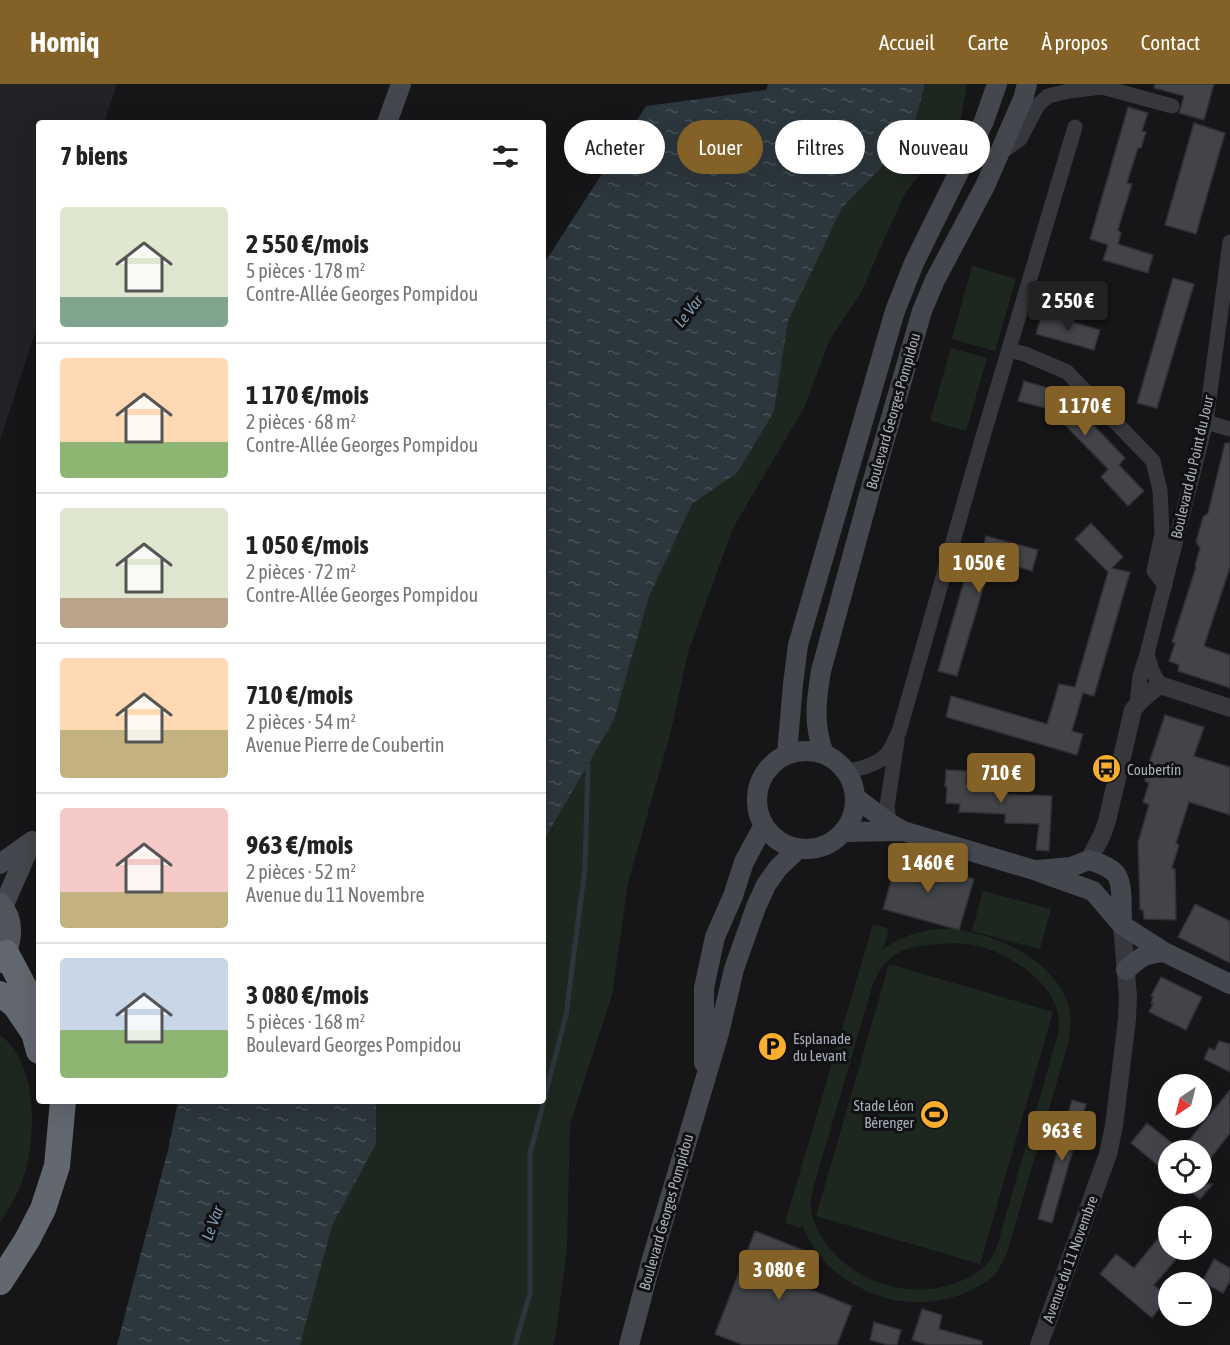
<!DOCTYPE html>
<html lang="fr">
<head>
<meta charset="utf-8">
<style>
  body { margin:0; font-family:"Asap Condensed",sans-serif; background:#f6f6f6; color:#222; height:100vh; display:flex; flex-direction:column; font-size:22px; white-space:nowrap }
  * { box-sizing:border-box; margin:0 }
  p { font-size:20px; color:#767676 }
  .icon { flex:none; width:33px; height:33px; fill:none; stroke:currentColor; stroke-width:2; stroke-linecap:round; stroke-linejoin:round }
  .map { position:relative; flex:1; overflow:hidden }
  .panel { position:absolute; left:36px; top:36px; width:510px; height:984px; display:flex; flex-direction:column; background:#fff; border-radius:6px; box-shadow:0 6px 24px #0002 }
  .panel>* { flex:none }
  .hud { position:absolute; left:564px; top:36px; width:570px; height:54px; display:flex; gap:12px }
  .needle { width:39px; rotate:215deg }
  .buttons { position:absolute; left:1158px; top:990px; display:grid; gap:12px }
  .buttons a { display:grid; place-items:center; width:54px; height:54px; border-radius:50%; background:#fff; box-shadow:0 6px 24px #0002; font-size:30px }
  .price { position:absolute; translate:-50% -51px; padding:0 14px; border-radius:6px; background:#836127; color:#fff; font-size:20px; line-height:39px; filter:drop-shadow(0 2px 3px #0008) }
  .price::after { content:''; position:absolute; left:50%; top:36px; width:18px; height:14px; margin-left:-9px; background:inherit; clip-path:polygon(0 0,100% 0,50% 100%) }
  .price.on { background:#222; color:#fff }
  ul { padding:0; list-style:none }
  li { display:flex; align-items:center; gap:18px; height:150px; padding:0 24px }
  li+li { border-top:2px solid #e0e0e0 }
  li span { display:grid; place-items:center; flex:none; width:168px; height:120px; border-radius:6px; color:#555 }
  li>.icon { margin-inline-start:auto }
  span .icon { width:72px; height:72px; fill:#fffc; stroke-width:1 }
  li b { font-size:26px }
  h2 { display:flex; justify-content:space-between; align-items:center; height:72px; padding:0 24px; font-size:26px }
  .tag { padding:0 21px; border-radius:27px; background:#fff; box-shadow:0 6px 24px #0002; font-size:21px; line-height:54px }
  .tag.on { background:#836127; color:#fff }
  header { display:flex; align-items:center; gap:36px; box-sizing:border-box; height:84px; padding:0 30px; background:#836127; color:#fff }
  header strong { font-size:28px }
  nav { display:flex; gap:33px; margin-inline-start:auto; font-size:21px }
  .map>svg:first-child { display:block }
  .built { fill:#222226 }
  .grass { fill:#1e271f; fill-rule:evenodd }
  .water { fill:url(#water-ripples) }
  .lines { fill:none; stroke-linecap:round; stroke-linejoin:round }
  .stream { stroke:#2c363d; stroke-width:5 }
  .building { fill:#424449; stroke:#303035; stroke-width:1.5 }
  .minor { stroke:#37383e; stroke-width:15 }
  .tertiary { stroke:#37383e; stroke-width:18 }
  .secondary { stroke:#45474e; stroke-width:20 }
  .primary { stroke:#53555d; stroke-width:22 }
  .motorway { stroke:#63676f; stroke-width:26 }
  .labels { text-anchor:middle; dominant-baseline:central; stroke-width:6; stroke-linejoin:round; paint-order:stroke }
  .street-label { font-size:15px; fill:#a8aeb9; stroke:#111113 }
  .poi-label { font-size:15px; fill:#a8aeb9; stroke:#111113; text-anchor:start }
  .water-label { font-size:16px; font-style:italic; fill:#7e9db5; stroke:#111113 }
</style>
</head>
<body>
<header>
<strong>Homiq</strong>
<nav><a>Accueil</a><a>Carte</a><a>À propos</a><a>Contact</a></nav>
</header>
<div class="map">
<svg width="1230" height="1261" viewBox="0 0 1230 1261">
  <defs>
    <pattern id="water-ripples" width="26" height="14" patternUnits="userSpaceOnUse" patternTransform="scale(1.5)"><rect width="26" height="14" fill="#2c363d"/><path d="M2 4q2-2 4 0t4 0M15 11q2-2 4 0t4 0" fill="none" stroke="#485157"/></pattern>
  </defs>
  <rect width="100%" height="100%" fill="#161618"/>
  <path class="built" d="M 0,0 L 117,0 L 104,39 L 39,39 L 39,237 L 0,356 Z"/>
  <path class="grass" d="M 925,0 L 967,0 L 961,34 L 905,110 L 885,153 L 862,207 L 830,255 L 804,324 L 733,444 L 688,568 L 671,647 L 628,799 L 612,911 L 570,1040 L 567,1164 L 556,1249 L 553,1261 L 300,1261 L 332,1142 L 376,1060 L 376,1017 L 543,1017 L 543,758 L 614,636 L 649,513 L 692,420 L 737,389 L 774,328 L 788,237 L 842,124 L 911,53 Z
    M 972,182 L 1016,195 L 995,267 L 952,255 Z
    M 951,264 L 987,274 L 966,347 L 930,337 Z
    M 983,807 L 1051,825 L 1040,865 L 972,847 Z
    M 873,840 L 889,845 L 883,865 C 901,853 921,845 943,845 C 990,845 1061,877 1070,928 C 1072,939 1070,949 1068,960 L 1009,1162 C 1005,1174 1000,1186 991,1194 C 986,1198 980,1201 975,1204 C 926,1231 866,1218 827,1180 C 816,1169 808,1155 802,1141 L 800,1144 L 785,1139 ZM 940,860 C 949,859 959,859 968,860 C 983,862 996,867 1008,874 C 1033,888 1061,911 1059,943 C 1059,947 1057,952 1056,957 L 998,1159 C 996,1164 994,1171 991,1175 C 981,1188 968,1195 953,1200 C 911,1214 862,1201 832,1167 C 821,1154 812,1140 811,1123 C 810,1117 812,1111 813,1105 L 872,903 C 885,868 905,862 940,860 Z
    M 889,880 L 1053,928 L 980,1180 L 816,1132 Z
    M 0,951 C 37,978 36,1045 26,1085 C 21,1104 11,1122 0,1139 Z"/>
  <path class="water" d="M 768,0 L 925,0 L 911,53 L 842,124 L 788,237 L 774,328 L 737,389 L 692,420 L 649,513 L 614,636 L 543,758 L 543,181 L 646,22 L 766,6 Z
    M 178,1017 L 376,1017 L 376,1060 L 332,1142 L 300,1261 L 117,1261 L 168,1066 Z"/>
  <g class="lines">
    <path class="stream" d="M 515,1261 L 530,1209 L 530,1070 L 566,931 L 585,784 L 588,681 L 585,674"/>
  </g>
  <path class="building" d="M 1155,0 L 1214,0 L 1204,36 L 1179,29 L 1184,12 L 1154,4 Z
    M 1128,23 L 1148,29 L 1142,47 L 1146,48 L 1141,64 L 1138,64 L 1127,99 L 1132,100 L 1118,146 L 1121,149 L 1118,160 L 1153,171 L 1148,189 L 1103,176 L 1108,161 L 1090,155 Z
    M 1194,39 L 1225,49 L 1196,150 L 1165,141 Z
    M 1173,194 L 1194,200 L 1157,324 L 1137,319 Z
    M 1042,229 L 1100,246 L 1094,266 L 1036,250 Z
    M 1024,297 L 1062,308 L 1125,374 L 1119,381 L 1144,407 L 1128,422 L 1101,393 L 1108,385 L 1049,325 L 1018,317 Z
    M 1225,359 L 1230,359 L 1230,483 L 1204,562 L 1230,571 L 1230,604 L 1178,587 L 1179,581 L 1169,577 L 1175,559 L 1172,558 L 1196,483 L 1195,482 L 1200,464 L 1196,458 L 1203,433 L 1208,429 Z
    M 1091,439 L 1123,473 L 1112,484 L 1130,488 L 1094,612 L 1083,609 L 1072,647 L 1083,650 L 1077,671 L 946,633 L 951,612 L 1047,640 L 1059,600 L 1075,603 L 1108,488 L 1075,455 Z
    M 986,452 L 1038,466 L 1032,487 L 992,475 L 957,592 L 938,587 L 974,462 L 983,465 Z
    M 1165,631 L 1204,643 L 1194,672 L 1230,683 L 1230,731 L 1189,718 L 1176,759 L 1179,761 L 1172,784 L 1175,785 L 1176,836 L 1144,835 L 1143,826 L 1140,826 L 1138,758 L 1149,721 L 1143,718 L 1149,699 L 1145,697 L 1145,691 Z
    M 946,686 L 967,687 L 966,700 L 1006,701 L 1005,710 L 1052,712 L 1049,767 L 1036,766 L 1039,740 L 1005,739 L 1005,730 L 959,728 L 960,720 L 946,719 L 947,703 L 945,703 Z
    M 898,773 L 974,795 L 959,846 L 883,825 Z
    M 1195,820 L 1230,837 L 1230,879 L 1178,853 Z
    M 1161,893 L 1202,913 L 1186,946 L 1149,928 L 1153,920 L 1151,919 L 1153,913 L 1151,912 Z
    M 1219,957 L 1230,960 L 1230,988 L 1204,975 L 1209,964 L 1215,966 Z
    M 1230,1006 L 1230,1049 L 1202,1085 L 1202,1066 L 1168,1066 L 1168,1090 L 1131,1059 L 1147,1039 L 1181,1066 Z
    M 1072,1016 L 1086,1020 L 1052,1139 L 1038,1135 Z
    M 1180,1100 L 1213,1100 L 1200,1115 Z
    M 1168,1142 L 1168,1166 L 1184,1166 L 1154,1201 L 1168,1213 L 1152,1234 L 1100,1190 L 1116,1170 L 1134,1184 Z
    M 755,1147 L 808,1168 L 796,1200 L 852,1222 L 837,1261 L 743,1261 L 715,1250 Z
    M 1214,1175 L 1230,1184 L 1230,1197 L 1223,1209 L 1202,1198 Z
    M 922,1225 L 942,1231 L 939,1245 L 982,1257 L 982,1261 L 928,1261 L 912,1256 Z
    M 874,1238 L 901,1246 L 897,1261 L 888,1261 L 870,1256 Z"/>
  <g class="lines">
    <path class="minor" d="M 1094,0 L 1102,3 L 1172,22
      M 999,70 L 1020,55 L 1038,21 L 1048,12 L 1069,7 L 1102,3
      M 1009,266 L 1025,270 L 1067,288 L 1153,377 L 1160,406 L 1162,449 L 1154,487 L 1165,501
      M 1206,338 L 1230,345
      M 1147,570 L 1152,587 L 1160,601
      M 1137,620 L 1140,592 L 1147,570 L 1206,338 L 1230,158
      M 847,687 C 860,685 877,681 887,670 C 892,664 895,655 899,648 L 981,359 L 1075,43
      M 889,739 L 887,722 L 897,657"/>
    <path class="tertiary" d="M 1089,776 L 1102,751 L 1107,737 L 1133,626 C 1140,616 1150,608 1160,601 L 1230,624
      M 1039,1261 L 1108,1070 L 1114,1042 L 1127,935 L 1128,913 L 1122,841"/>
    <path class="secondary" d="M 387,39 L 401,0
      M757 716a49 49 0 1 1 98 0a49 49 0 1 1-98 0Z
      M 787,670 L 793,600 L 798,561 L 895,227 L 914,179 L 984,37 L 997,0
      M 824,670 C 813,640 816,618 821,587 L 875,389 L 922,227 L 935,196 L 985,102 L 1023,15 L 1027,0
      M 856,714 L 889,739 L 903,747 L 1034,786 L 1093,807 L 1122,841 L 1164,868 L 1230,900
      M 843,748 L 903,747
      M 0,780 L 32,757
      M 1038,786 L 1071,783 L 1089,776 C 1098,779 1108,782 1115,789 C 1124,798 1121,828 1122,841
      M 3,823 L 32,757
      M 1126,886 C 1141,873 1143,870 1164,868
      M 704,979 L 704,904 L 715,853 L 733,812 L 744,778 L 764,741
      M 629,1261 L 651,1178 L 719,949 L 734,885 L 756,823 L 766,801 L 778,784 L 799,764"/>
    <path class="primary" d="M 0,820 C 15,837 12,860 0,878"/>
    <path class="motorway" d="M 6,869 L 24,903 L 39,927
      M 0,910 L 15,921 L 34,949 L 39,967
      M 0,1198 L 27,1156 L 43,1125 L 57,1082 L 63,1017"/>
  </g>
  <defs>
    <symbol id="bus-disc" viewBox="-11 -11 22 22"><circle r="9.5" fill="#f9ae2e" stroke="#111113"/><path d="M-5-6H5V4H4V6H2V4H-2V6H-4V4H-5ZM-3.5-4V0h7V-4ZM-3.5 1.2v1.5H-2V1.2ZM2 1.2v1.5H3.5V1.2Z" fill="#111"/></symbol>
    <symbol id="parking-disc" viewBox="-11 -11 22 22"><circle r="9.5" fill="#f9ae2e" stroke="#111113"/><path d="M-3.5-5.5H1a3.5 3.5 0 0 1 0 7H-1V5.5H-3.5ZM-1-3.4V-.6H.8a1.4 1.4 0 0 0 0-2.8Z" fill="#111"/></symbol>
    <symbol id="stadium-disc" viewBox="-11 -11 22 22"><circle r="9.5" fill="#f9ae2e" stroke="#111113"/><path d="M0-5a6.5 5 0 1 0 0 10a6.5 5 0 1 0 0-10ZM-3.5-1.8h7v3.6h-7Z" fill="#111"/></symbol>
  </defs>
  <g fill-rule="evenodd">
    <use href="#bus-disc" x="1090" y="668" width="33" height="33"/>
    <use href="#parking-disc" x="756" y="946" width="33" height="33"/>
    <use href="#stadium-disc" x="918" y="1014" width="33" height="33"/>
  </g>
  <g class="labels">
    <g class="street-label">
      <text transform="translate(893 327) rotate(-74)">Boulevard Georges Pompidou</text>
      <text transform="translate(1192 383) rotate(-77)">Boulevard du Point du Jour</text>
      <text transform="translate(666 1128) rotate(-74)">Boulevard Georges Pompidou</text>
      <text transform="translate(1070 1175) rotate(-70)">Avenue du 11 Novembre</text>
    </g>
    <g class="poi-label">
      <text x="1127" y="685">Coubertin</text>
      <text x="793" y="954">Esplanade<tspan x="793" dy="17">du Levant</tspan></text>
      <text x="914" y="1021" text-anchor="end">Stade Léon<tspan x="914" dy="17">Bérenger</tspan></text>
    </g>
    <g class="water-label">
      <text transform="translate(688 227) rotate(-52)">Le Var</text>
      <text transform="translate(212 1139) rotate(-70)">Le Var</text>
    </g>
  </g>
</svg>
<div class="buttons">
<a><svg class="needle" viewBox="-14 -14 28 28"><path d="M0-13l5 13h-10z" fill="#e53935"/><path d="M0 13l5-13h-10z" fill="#767676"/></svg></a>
<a><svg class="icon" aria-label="locate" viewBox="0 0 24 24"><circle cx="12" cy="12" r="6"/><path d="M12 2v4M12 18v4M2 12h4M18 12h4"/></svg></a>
<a>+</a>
<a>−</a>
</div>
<b class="price on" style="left:1068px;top:248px">2 550 €</b>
<b class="price" style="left:1085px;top:353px">1 170 €</b>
<b class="price" style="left:979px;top:510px">1 050 €</b>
<b class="price" style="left:1001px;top:720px">710 €</b>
<b class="price" style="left:928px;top:810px">1 460 €</b>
<b class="price" style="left:1062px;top:1078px">963 €</b>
<b class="price" style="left:779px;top:1217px">3 080 €</b>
<div class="hud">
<a class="tag">Acheter</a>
<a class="tag on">Louer</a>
<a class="tag">Filtres</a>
<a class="tag">Nouveau</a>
</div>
<section class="panel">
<h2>7 biens<svg class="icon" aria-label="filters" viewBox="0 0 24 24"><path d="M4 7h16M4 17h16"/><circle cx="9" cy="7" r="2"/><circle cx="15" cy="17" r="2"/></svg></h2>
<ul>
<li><span style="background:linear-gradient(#dfe7d0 75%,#7fa58c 0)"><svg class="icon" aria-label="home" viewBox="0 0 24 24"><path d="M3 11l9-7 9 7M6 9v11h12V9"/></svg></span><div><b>2 550 €/mois</b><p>5 pièces · 178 m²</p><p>Contre-Allée Georges Pompidou</p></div></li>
<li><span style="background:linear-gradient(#ffd9b3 70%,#8fb573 0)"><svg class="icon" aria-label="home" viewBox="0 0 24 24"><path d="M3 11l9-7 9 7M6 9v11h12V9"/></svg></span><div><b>1 170 €/mois</b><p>2 pièces · 68 m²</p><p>Contre-Allée Georges Pompidou</p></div></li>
<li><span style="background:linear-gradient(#dfe7d0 75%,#b9a48a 0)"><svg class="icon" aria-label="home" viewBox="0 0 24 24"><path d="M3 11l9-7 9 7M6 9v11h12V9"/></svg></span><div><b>1 050 €/mois</b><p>2 pièces · 72 m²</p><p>Contre-Allée Georges Pompidou</p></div></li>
<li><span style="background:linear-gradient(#ffd9b3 60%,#c2b280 0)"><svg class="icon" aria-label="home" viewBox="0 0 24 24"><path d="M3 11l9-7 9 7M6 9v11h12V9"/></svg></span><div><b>710 €/mois</b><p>2 pièces · 54 m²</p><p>Avenue Pierre de Coubertin</p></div></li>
<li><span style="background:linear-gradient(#f6c9c9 70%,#c2b280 0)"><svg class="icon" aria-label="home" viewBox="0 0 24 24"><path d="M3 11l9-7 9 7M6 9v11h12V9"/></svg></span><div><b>963 €/mois</b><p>2 pièces · 52 m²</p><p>Avenue du 11 Novembre</p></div></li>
<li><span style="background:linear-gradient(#c9d6e8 60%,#8fb573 0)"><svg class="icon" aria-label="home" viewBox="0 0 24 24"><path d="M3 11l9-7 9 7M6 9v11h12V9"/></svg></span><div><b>3 080 €/mois</b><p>5 pièces · 168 m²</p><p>Boulevard Georges Pompidou</p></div></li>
</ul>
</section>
</div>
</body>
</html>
